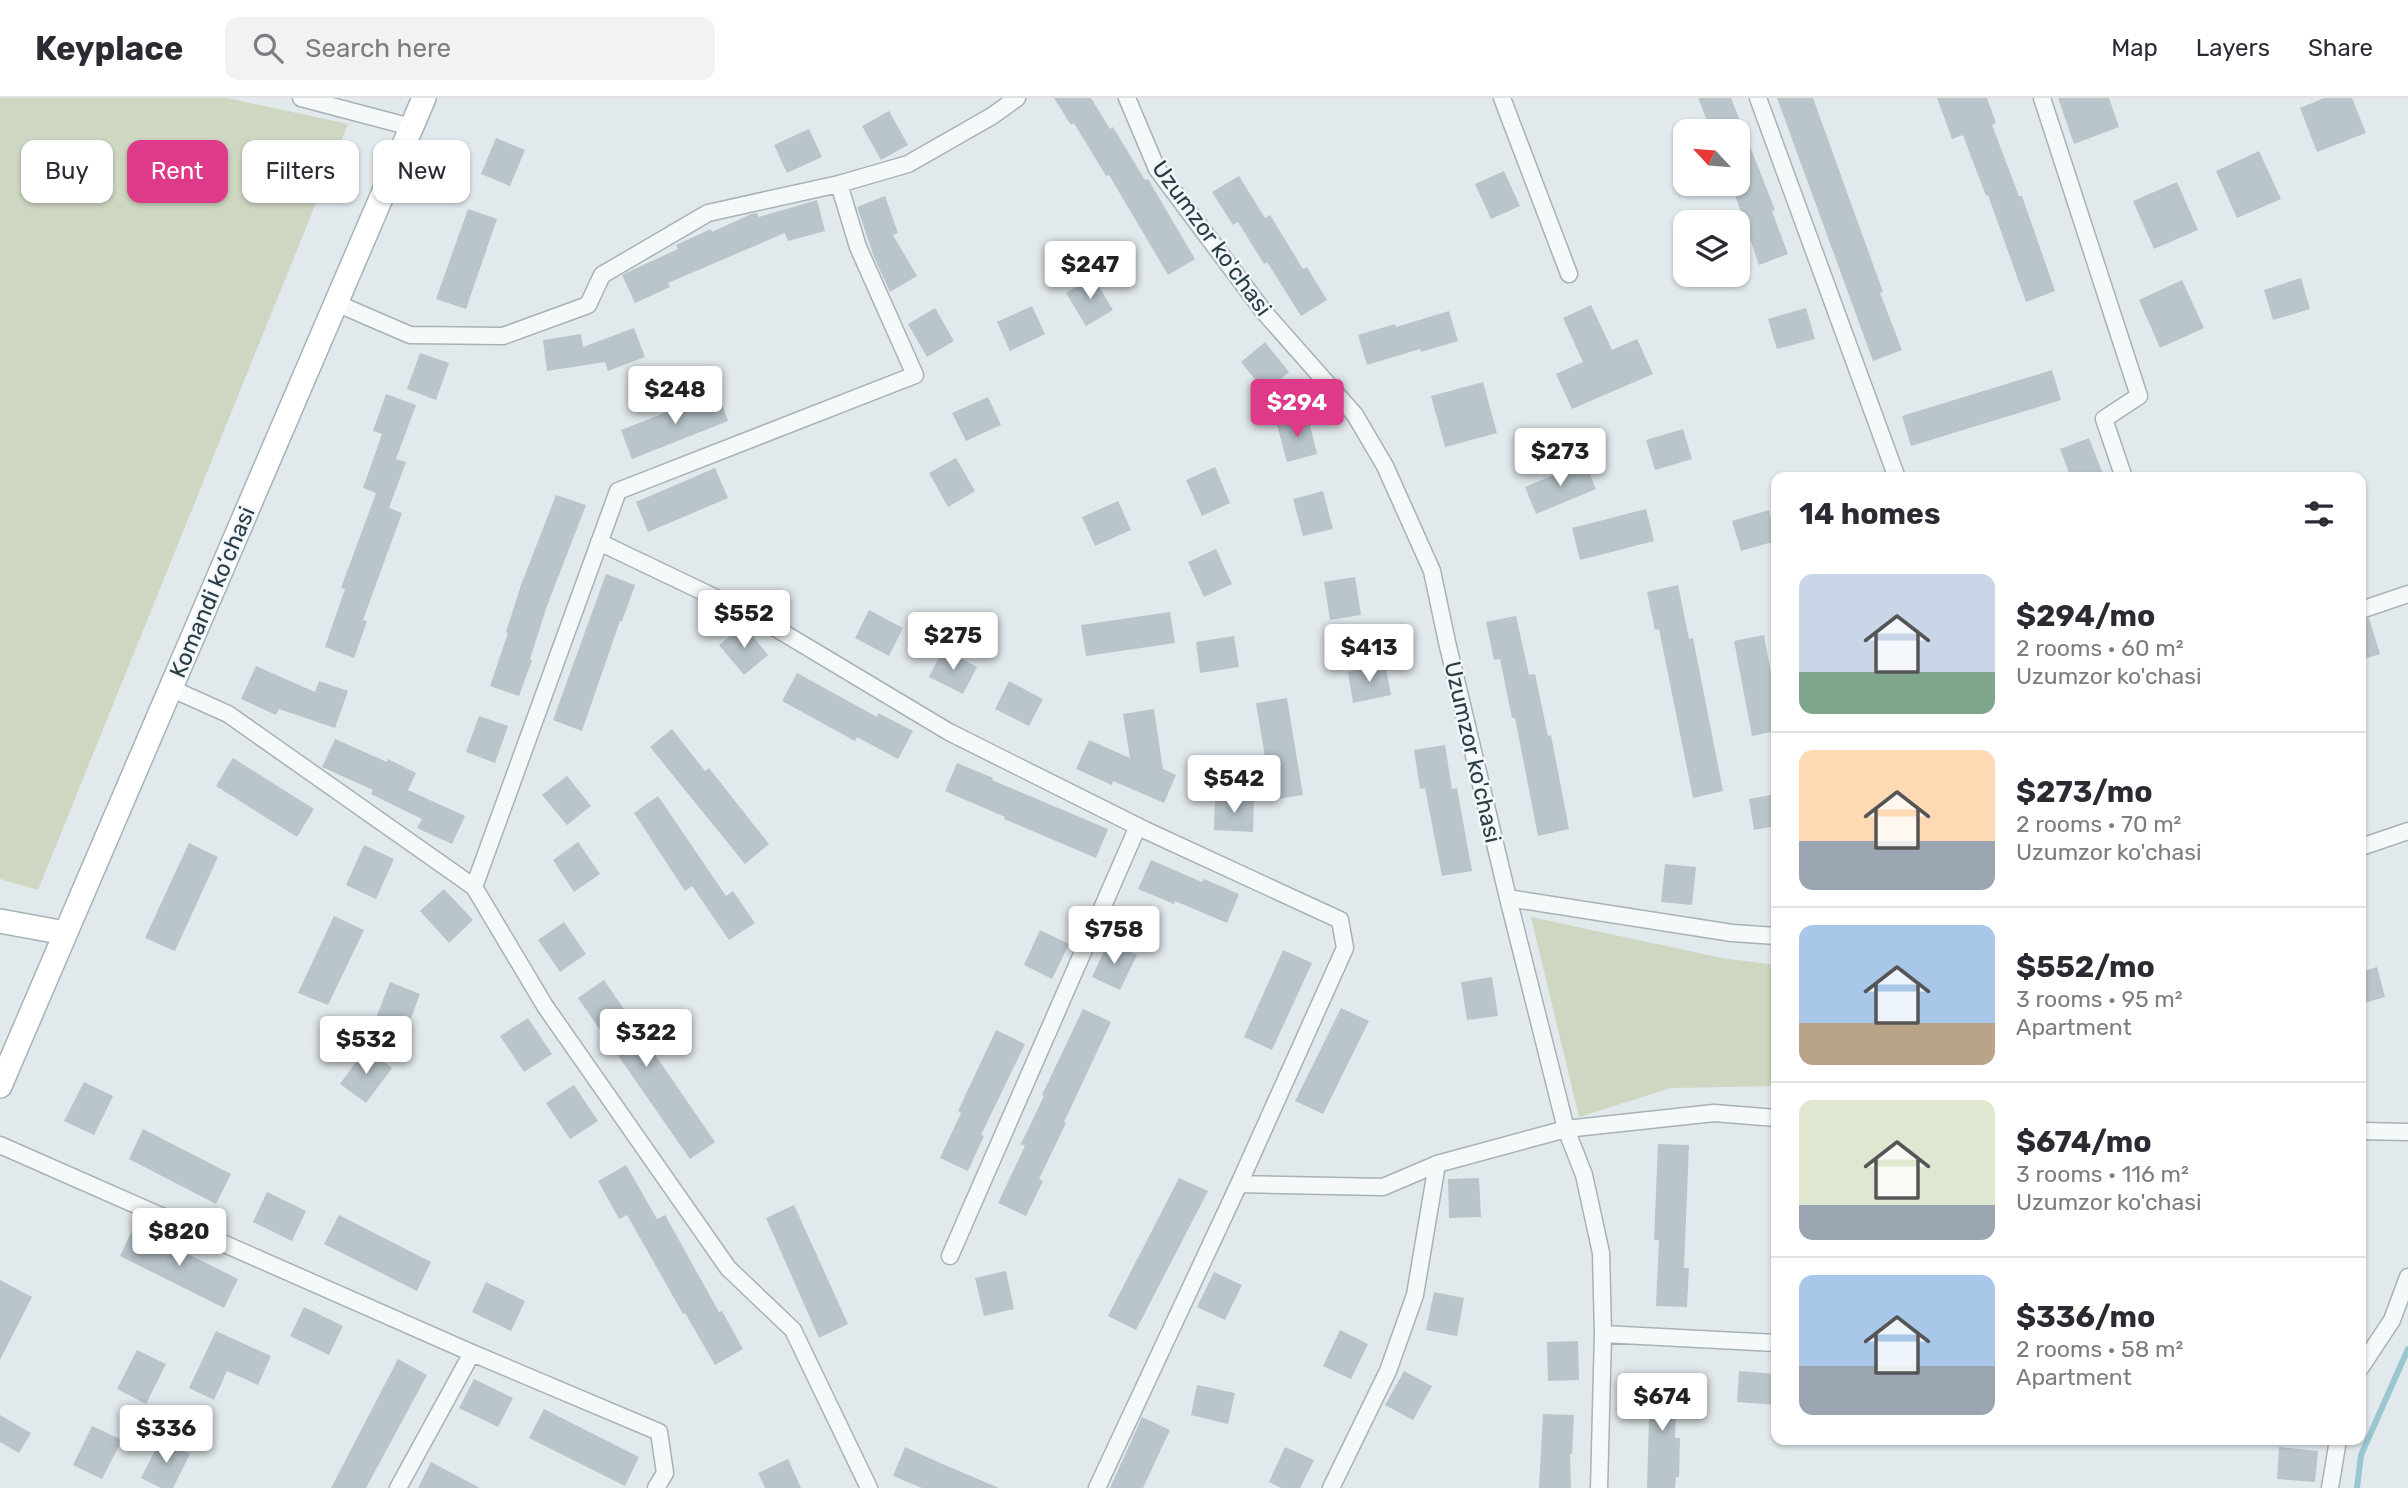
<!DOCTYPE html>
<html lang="en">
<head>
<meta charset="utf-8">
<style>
  body { margin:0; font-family:Rubik,sans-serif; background:#f2f2f3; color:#2b2b33; height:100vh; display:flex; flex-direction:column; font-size:26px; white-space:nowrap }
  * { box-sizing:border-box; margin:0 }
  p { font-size:23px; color:#7c7c81 }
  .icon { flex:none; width:38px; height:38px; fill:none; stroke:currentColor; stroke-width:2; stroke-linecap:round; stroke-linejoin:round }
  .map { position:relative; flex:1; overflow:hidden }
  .side { position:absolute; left:1771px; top:374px; width:595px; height:973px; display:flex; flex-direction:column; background:#fff; border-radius:14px; box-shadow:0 2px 5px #0004 }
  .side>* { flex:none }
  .banner { position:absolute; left:21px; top:42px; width:665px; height:63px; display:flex; gap:14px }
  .needle { width:46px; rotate:296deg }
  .controls { position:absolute; left:1673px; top:21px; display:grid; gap:14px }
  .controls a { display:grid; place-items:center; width:77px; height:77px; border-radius:14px; background:#fff; box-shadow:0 2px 5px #0004; font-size:35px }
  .price { position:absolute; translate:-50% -60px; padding:0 16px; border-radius:7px; background:#fff; color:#222; font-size:23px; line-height:46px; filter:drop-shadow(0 2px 4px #0008) }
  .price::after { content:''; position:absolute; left:50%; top:42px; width:21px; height:16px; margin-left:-10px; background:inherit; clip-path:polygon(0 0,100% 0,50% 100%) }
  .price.on { background:#de3a89; color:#fff }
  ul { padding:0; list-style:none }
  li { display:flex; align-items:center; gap:21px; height:175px; padding:0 28px }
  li+li { border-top:2px solid #e1e1e2 }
  li span { display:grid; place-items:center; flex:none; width:196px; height:140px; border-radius:14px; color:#555 }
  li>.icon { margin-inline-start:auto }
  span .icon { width:84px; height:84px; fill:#fffc; stroke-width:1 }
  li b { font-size:30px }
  h2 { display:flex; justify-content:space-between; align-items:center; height:84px; padding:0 28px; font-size:30px }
  .chip { padding:0 24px; border-radius:14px; background:#fff; box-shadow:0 2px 5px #0004; font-size:24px; line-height:63px }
  .chip.on { background:#de3a89; color:#fff }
  header { display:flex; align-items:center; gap:42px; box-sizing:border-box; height:98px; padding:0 35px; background:#fff; border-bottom:2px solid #e1e1e2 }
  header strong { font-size:33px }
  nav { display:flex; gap:38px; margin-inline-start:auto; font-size:24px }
  .search { width:490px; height:63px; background:#f2f2f3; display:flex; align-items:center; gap:18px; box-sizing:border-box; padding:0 24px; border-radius:14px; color:#7c7c81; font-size:26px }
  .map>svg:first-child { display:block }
  .green { fill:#ced7c2 }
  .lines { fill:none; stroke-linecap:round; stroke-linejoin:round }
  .stream { stroke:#9ac6d0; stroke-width:6 }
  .building { fill:#b9c5cb }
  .street-casing { stroke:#a6b2b7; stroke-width:19 }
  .secondary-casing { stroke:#a6b2b7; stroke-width:26 }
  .street { stroke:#f6f9fa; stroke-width:16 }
  .secondary { stroke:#fff; stroke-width:23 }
  .labels { text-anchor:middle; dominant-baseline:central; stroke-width:5; stroke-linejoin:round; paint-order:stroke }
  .street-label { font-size:23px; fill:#283d47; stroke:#f3f7f9 }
</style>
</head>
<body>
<header>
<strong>Keyplace</strong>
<div class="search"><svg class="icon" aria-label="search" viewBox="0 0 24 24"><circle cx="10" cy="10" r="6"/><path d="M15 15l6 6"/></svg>Search here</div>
<nav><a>Map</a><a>Layers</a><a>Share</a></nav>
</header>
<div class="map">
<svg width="2408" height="1390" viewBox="0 0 2408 1390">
  <rect width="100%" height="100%" fill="#e2e9ec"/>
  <path class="green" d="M 0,0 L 227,0 L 348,26 L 38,792 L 0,781 Z
    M 1531,819 L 1722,860 L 1776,867 L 1776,988 L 1671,990 L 1579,1019 Z"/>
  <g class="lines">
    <path class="stream" d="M 2357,1390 L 2361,1357 L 2408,1251"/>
  </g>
  <path class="building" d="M 1054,0 L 1091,0 L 1110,31 L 1113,29 L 1145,82 L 1148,81 L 1195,161 L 1168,177 L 1109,77 L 1106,78 L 1074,25 L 1071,27 Z
    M 1698,0 L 1731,0 L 1775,112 L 1772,113 L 1788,156 L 1759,167 L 1732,88 L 1738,86 L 1738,33 L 1711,33 Z
    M 1777,0 L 1813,0 L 1883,194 L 1880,195 L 1902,252 L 1873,263 Z
    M 1937,0 L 1987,0 L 1996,25 L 1992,27 L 2019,98 L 2022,98 L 2055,193 L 2026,204 L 1988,97 L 1986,98 L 1963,37 L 1952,41 Z
    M 2058,0 L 2109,0 L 2119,29 L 2074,46 Z
    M 2324,0 L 2352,0 L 2366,35 L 2317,54 L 2300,10 Z
    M 889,13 L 908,47 L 881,62 L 862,28 Z
    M 809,31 L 822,59 L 787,75 L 774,47 Z
    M 496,40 L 525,52 L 510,88 L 481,76 Z
    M 2259,53 L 2281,101 L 2237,120 L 2216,73 Z
    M 1504,73 L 1520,108 L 1491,121 L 1475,86 Z
    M 1239,78 L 1265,120 L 1270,117 L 1303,171 L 1307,169 L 1327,202 L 1301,218 L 1267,164 L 1264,166 L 1238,124 L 1233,127 L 1212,94 Z
    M 2177,84 L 2198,132 L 2154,151 L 2133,103 Z
    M 885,98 L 898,135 L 893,137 L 917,178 L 890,194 L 874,159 L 857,109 Z
    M 817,102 L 825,133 L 788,143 L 785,135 L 668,185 L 670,189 L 635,205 L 622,177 L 628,174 L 678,151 L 676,147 L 711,131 L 712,134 L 751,116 L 757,115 L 759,119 Z
    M 468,111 L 497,121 L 466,211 L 436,201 Z
    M 1093,179 L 1113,212 L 1086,228 L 1066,195 Z
    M 2301,180 L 2310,211 L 2273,222 L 2264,192 Z
    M 2182,182 L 2204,230 L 2160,250 L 2139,202 Z
    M 1591,207 L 1612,252 L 1637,241 L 1653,276 L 1572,311 L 1556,276 L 1583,264 L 1563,220 Z
    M 1032,208 L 1045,236 L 1010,253 L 997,224 Z
    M 935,210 L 954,243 L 927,259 L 908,226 Z
    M 1806,210 L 1815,241 L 1777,251 L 1768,221 Z
    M 1449,213 L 1458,243 L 1421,254 L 1420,251 L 1367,267 L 1358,237 L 1395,226 L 1396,229 Z
    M 634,230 L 645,259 L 608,273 L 605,264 L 547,273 L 543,242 L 581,236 L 583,249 Z
    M 1265,244 L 1289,274 L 1265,294 L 1241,264 Z
    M 420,255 L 449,265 L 436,302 L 407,291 Z
    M 2052,272 L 2061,302 L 1911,348 L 1902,318 Z
    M 1483,284 L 1497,335 L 1445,349 L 1431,298 Z
    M 718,294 L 728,323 L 632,361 L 621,332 Z
    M 386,296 L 416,307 L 396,361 L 406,364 L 389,410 L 402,415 L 363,522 L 367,523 L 354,560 L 325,549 L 345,491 L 341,490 L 376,395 L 363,390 L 382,336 L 373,333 Z
    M 988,299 L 1001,327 L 966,343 L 952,315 Z
    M 1308,319 L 1317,356 L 1287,364 L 1277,327 Z
    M 1683,331 L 1692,361 L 1655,372 L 1646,342 Z
    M 2089,340 L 2103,376 L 2094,380 L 2071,380 L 2060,351 Z
    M 956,360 L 975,393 L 948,409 L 929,375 Z
    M 1585,364 L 1596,391 L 1536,416 L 1525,389 Z
    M 1215,369 L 1230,405 L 1202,418 L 1186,382 Z
    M 715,370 L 728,400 L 648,434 L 636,404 Z
    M 1323,393 L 1333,431 L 1303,438 L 1293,401 Z
    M 556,397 L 586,407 L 547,508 L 530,561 L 532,562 L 519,598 L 490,588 L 508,535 L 506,534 L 521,487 Z
    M 1118,403 L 1131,432 L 1095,448 L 1082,419 Z
    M 1646,411 L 1654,443 L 1580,462 L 1572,430 Z
    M 1769,412 L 1776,443 L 1741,453 L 1732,423 Z
    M 1216,451 L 1232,486 L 1204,499 L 1188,464 Z
    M 606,476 L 635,487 L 622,523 L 620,523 L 582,633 L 553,622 Z
    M 1355,479 L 1361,517 L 1330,522 L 1324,484 Z
    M 1678,487 L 1689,541 L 1693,540 L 1723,693 L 1693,700 L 1659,531 L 1655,532 L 1647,494 Z
    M 869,512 L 903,530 L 889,558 L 855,540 Z
    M 1170,514 L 1175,545 L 1086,558 L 1081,527 Z
    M 1516,518 L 1529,577 L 1535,576 L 1548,638 L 1551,637 L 1569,731 L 1538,738 L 1515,620 L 1512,620 L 1500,561 L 1494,562 L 1486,524 Z
    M 2369,520 L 2380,556 L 2361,562 L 2361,522 Z
    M 744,527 L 768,557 L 744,577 L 719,547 Z
    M 1764,537 L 1776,603 L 1776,633 L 1752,638 L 1734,543 Z
    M 1234,538 L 1239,569 L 1200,575 L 1196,544 Z
    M 943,551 L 977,569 L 963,596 L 929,579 Z
    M 1385,566 L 1391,597 L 1353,605 L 1348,574 Z
    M 256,568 L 315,594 L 319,583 L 348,593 L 335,630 L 279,611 L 276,617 L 241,601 Z
    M 797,575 L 877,619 L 878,615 L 913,633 L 898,661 L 857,639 L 855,643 L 782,603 Z
    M 1009,583 L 1043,601 L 1029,628 L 995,611 Z
    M 1287,600 L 1303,697 L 1272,702 L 1256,605 Z
    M 1154,611 L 1163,671 L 1176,677 L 1164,705 L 1113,683 L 1112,687 L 1076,671 L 1089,642 L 1130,660 L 1123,616 Z
    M 479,618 L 508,628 L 495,665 L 466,654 Z
    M 672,631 L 705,673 L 709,670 L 769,746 L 745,766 L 650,649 Z
    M 335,641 L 387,664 L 388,661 L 416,675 L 408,692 L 465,718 L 452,746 L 417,730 L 422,721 L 371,696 L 373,692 L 322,669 Z
    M 1445,647 L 1452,691 L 1457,690 L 1472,773 L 1442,778 L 1425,690 L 1420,691 L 1414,652 Z
    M 233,660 L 314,711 L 297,739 L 216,688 Z
    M 957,665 L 993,680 L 992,682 L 1108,731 L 1096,760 L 1004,721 L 1005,719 L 945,693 Z
    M 567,678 L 591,708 L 567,727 L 542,697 Z
    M 1776,696 L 1776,728 L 1754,732 L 1749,701 Z
    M 658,698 L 726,798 L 733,793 L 755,825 L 729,842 L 692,788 L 685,793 L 634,715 Z
    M 1215,701 L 1254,703 L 1253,734 L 1214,732 Z
    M 578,744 L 600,776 L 574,794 L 553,762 Z
    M 189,745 L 218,759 L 175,853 L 145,840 Z
    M 364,747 L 394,761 L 376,801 L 346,787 Z
    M 1151,762 L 1202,784 L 1204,781 L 1239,796 L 1227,825 L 1175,803 L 1174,806 L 1138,791 Z
    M 1665,766 L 1696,769 L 1692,807 L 1661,804 Z
    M 444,791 L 473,822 L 449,845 L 420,813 Z
    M 334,818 L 364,832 L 328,907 L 298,895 Z
    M 564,824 L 586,856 L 560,874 L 538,842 Z
    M 1040,832 L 1069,846 L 1052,881 L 1024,867 Z
    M 1108,844 L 1137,857 L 1120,892 L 1092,879 Z
    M 1283,852 L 1312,865 L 1272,952 L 1244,939 Z
    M 2377,869 L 2385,899 L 2361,906 L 2361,874 Z
    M 1492,879 L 1498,918 L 1467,922 L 1461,884 Z
    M 604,882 L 715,1044 L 690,1061 L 578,900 Z
    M 390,884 L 420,896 L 405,936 L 374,925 Z
    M 1341,910 L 1369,923 L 1323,1016 L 1295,1003 Z
    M 1083,911 L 1111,924 L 1064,1024 L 1066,1025 L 1039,1081 L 1043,1083 L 1026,1118 L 998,1105 L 1025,1048 L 1021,1046 L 1044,998 L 1042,997 Z
    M 528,920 L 552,956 L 524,974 L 500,938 Z
    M 996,932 L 1025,946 L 981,1037 L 984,1038 L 968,1073 L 940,1060 L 961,1015 L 958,1013 Z
    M 366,950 L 392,970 L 366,1005 L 340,986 Z
    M 84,984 L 113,998 L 94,1037 L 64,1023 Z
    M 574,987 L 598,1023 L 570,1041 L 546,1005 Z
    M 143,1031 L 231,1076 L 216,1106 L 129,1061 Z
    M 1658,1046 L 1689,1047 L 1684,1170 L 1689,1170 L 1687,1209 L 1656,1208 L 1659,1142 L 1654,1142 Z
    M 626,1067 L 657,1121 L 665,1117 L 719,1214 L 722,1213 L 743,1251 L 715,1267 L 685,1215 L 683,1216 L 627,1117 L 619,1121 L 598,1083 Z
    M 1179,1080 L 1208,1093 L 1136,1232 L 1108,1218 Z
    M 1479,1080 L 1481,1119 L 1449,1120 L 1448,1081 Z
    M 267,1094 L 306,1113 L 292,1143 L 253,1124 Z
    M 794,1107 L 848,1226 L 819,1240 L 766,1120 Z
    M 339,1117 L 431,1164 L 417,1193 L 324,1146 Z
    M 134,1129 L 238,1181 L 224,1210 L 120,1158 Z
    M 1006,1173 L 1014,1211 L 984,1218 L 975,1180 Z
    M 1214,1174 L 1242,1187 L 1225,1222 L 1197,1209 Z
    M 0,1182 L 32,1199 L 0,1262 Z
    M 486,1184 L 525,1203 L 511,1233 L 472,1214 Z
    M 1434,1194 L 1464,1200 L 1457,1238 L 1426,1232 Z
    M 304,1209 L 343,1228 L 329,1257 L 290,1238 Z
    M 1340,1232 L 1368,1246 L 1351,1281 L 1323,1268 Z
    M 216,1233 L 271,1258 L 258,1287 L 227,1273 L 214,1302 L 189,1290 Z
    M 1578,1243 L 1579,1282 L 1548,1283 L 1547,1244 Z
    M 137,1252 L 166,1266 L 146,1306 L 117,1291 Z
    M 398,1261 L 427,1277 L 366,1390 L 331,1390 Z
    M 1404,1273 L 1432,1288 L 1413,1322 L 1385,1307 Z
    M 1739,1273 L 1776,1276 L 1775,1307 L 1737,1304 Z
    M 1646,1280 L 1677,1281 L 1675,1340 L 1680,1340 L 1679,1379 L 1676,1379 L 1675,1390 L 1647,1390 L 1649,1319 L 1644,1319 Z
    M 474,1281 L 513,1300 L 498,1329 L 459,1310 Z
    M 1197,1287 L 1235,1295 L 1228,1326 L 1191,1317 Z
    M 544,1311 L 639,1359 L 625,1388 L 529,1340 Z
    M 1543,1316 L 1574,1317 L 1572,1356 L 1570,1356 L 1571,1390 L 1539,1390 Z
    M 0,1317 L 31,1335 L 19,1355 L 0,1344 Z
    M 1142,1319 L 1170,1332 L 1143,1390 L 1110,1390 Z
    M 92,1328 L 122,1342 L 102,1381 L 73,1367 Z
    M 161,1341 L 190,1356 L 173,1390 L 161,1390 L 141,1380 Z
    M 905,1349 L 940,1365 L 999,1390 L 922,1390 L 893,1378 Z
    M 1285,1349 L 1314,1362 L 1300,1390 L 1281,1390 L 1269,1384 Z
    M 2279,1349 L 2318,1353 L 2315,1384 L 2277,1381 Z
    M 788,1361 L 801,1390 L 765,1390 L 758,1375 Z
    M 431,1364 L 480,1390 L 418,1390 Z"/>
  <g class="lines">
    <defs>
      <path id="street" d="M 301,0 L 411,29
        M 1127,0 L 1157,71 L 1264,214 L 1355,317 L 1385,368 L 1432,473 L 1447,544 L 1508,800 L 1566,1031 L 1584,1077 L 1601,1155 L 1603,1236 L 1599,1390
        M 1502,0 L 1569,176
        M 1758,0 L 1897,380
        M 2042,0 L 2139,298 L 2104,321 L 2124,380
        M 336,205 L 410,237 L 503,238 L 588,207 L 602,177 L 708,115 L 839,86 L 908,66 L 992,18 L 1017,0
        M 599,444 L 762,522 L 949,634 L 1145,732 L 1340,822 L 1345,850 L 1239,1086 L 1097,1390
        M 2361,512 L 2408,496
        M 170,590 L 228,616 L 474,789 L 545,908 L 728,1170 L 793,1232 L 869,1390
        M 2361,749 L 2408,733
        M 474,789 L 618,393 L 915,277 L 858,149 L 839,86
        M 1508,800 L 1732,835 L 1776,838
        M 2361,1033 L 2408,1034
        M 0,1047 L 472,1255 L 659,1334 L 665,1375 L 656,1390
        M 1239,1086 L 1383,1089 L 1437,1066 L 1566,1031 L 1714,1015 L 1776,1020
        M 950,1158 L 1138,728
        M 1603,1236 L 1776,1245
        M 2361,1269 L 2392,1222 L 2408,1179
        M 398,1390 L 472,1255
        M 1331,1390 L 1388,1273 L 1415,1197 L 1437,1066
        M 2330,1390 L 2338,1342"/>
      <path id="secondary" d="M 0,823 L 65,835
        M 0,988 L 424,0"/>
    </defs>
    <use href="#street" class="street-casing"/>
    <use href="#secondary" class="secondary-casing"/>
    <use href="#street" class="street"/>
    <use href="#secondary" class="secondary"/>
  </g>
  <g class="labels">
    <g class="street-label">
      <text transform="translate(1212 140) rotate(54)">Uzumzor ko'chasi</text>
      <text transform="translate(212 494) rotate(-67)">Komandi ko‘chasi</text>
      <text transform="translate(1473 654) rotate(77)">Uzumzor ko'chasi</text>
    </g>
  </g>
</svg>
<div class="controls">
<a><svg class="needle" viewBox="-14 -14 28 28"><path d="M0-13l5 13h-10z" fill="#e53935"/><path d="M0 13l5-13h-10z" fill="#7c7c81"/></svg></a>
<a><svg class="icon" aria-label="layers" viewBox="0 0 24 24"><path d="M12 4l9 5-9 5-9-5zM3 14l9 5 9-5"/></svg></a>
</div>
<b class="price" style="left:1090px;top:203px">$247</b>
<b class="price" style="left:675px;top:328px">$248</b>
<b class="price on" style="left:1297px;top:341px">$294</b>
<b class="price" style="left:1560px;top:390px">$273</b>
<b class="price" style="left:744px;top:552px">$552</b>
<b class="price" style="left:953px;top:574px">$275</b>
<b class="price" style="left:1369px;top:586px">$413</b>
<b class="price" style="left:1234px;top:717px">$542</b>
<b class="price" style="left:1114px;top:868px">$758</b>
<b class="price" style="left:646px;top:971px">$322</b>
<b class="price" style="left:366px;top:978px">$532</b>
<b class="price" style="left:179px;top:1170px">$820</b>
<b class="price" style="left:1662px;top:1335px">$674</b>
<b class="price" style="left:166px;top:1367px">$336</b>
<div class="banner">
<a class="chip">Buy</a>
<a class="chip on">Rent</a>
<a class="chip">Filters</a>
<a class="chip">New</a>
</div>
<section class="side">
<h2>14 homes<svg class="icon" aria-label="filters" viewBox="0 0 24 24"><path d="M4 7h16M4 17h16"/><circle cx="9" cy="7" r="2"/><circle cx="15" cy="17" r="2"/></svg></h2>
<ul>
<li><span style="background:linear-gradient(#c9d6e8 70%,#7fa58c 0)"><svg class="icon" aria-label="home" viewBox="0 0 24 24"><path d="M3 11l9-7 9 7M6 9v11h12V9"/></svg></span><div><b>$294/mo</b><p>2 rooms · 60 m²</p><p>Uzumzor ko'chasi</p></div></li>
<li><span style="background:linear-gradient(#ffd9b3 65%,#9aa5b1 0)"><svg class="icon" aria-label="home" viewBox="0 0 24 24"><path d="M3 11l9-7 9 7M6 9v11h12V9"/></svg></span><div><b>$273/mo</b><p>2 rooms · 70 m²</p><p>Uzumzor ko'chasi</p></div></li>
<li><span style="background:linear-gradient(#a9c7e8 70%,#b9a48a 0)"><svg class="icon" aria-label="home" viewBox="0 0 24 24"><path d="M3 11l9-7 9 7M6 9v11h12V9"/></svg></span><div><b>$552/mo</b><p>3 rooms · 95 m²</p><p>Apartment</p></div></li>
<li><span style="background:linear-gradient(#dfe7d0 75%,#9aa5b1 0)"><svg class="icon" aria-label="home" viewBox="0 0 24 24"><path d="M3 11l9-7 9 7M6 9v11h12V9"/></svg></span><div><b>$674/mo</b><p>3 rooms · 116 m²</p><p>Uzumzor ko'chasi</p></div></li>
<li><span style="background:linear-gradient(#a9c7e8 65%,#9aa5b1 0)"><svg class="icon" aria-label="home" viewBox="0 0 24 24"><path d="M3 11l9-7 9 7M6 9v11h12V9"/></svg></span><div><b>$336/mo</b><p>2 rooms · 58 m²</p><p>Apartment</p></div></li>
</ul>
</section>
</div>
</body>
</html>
